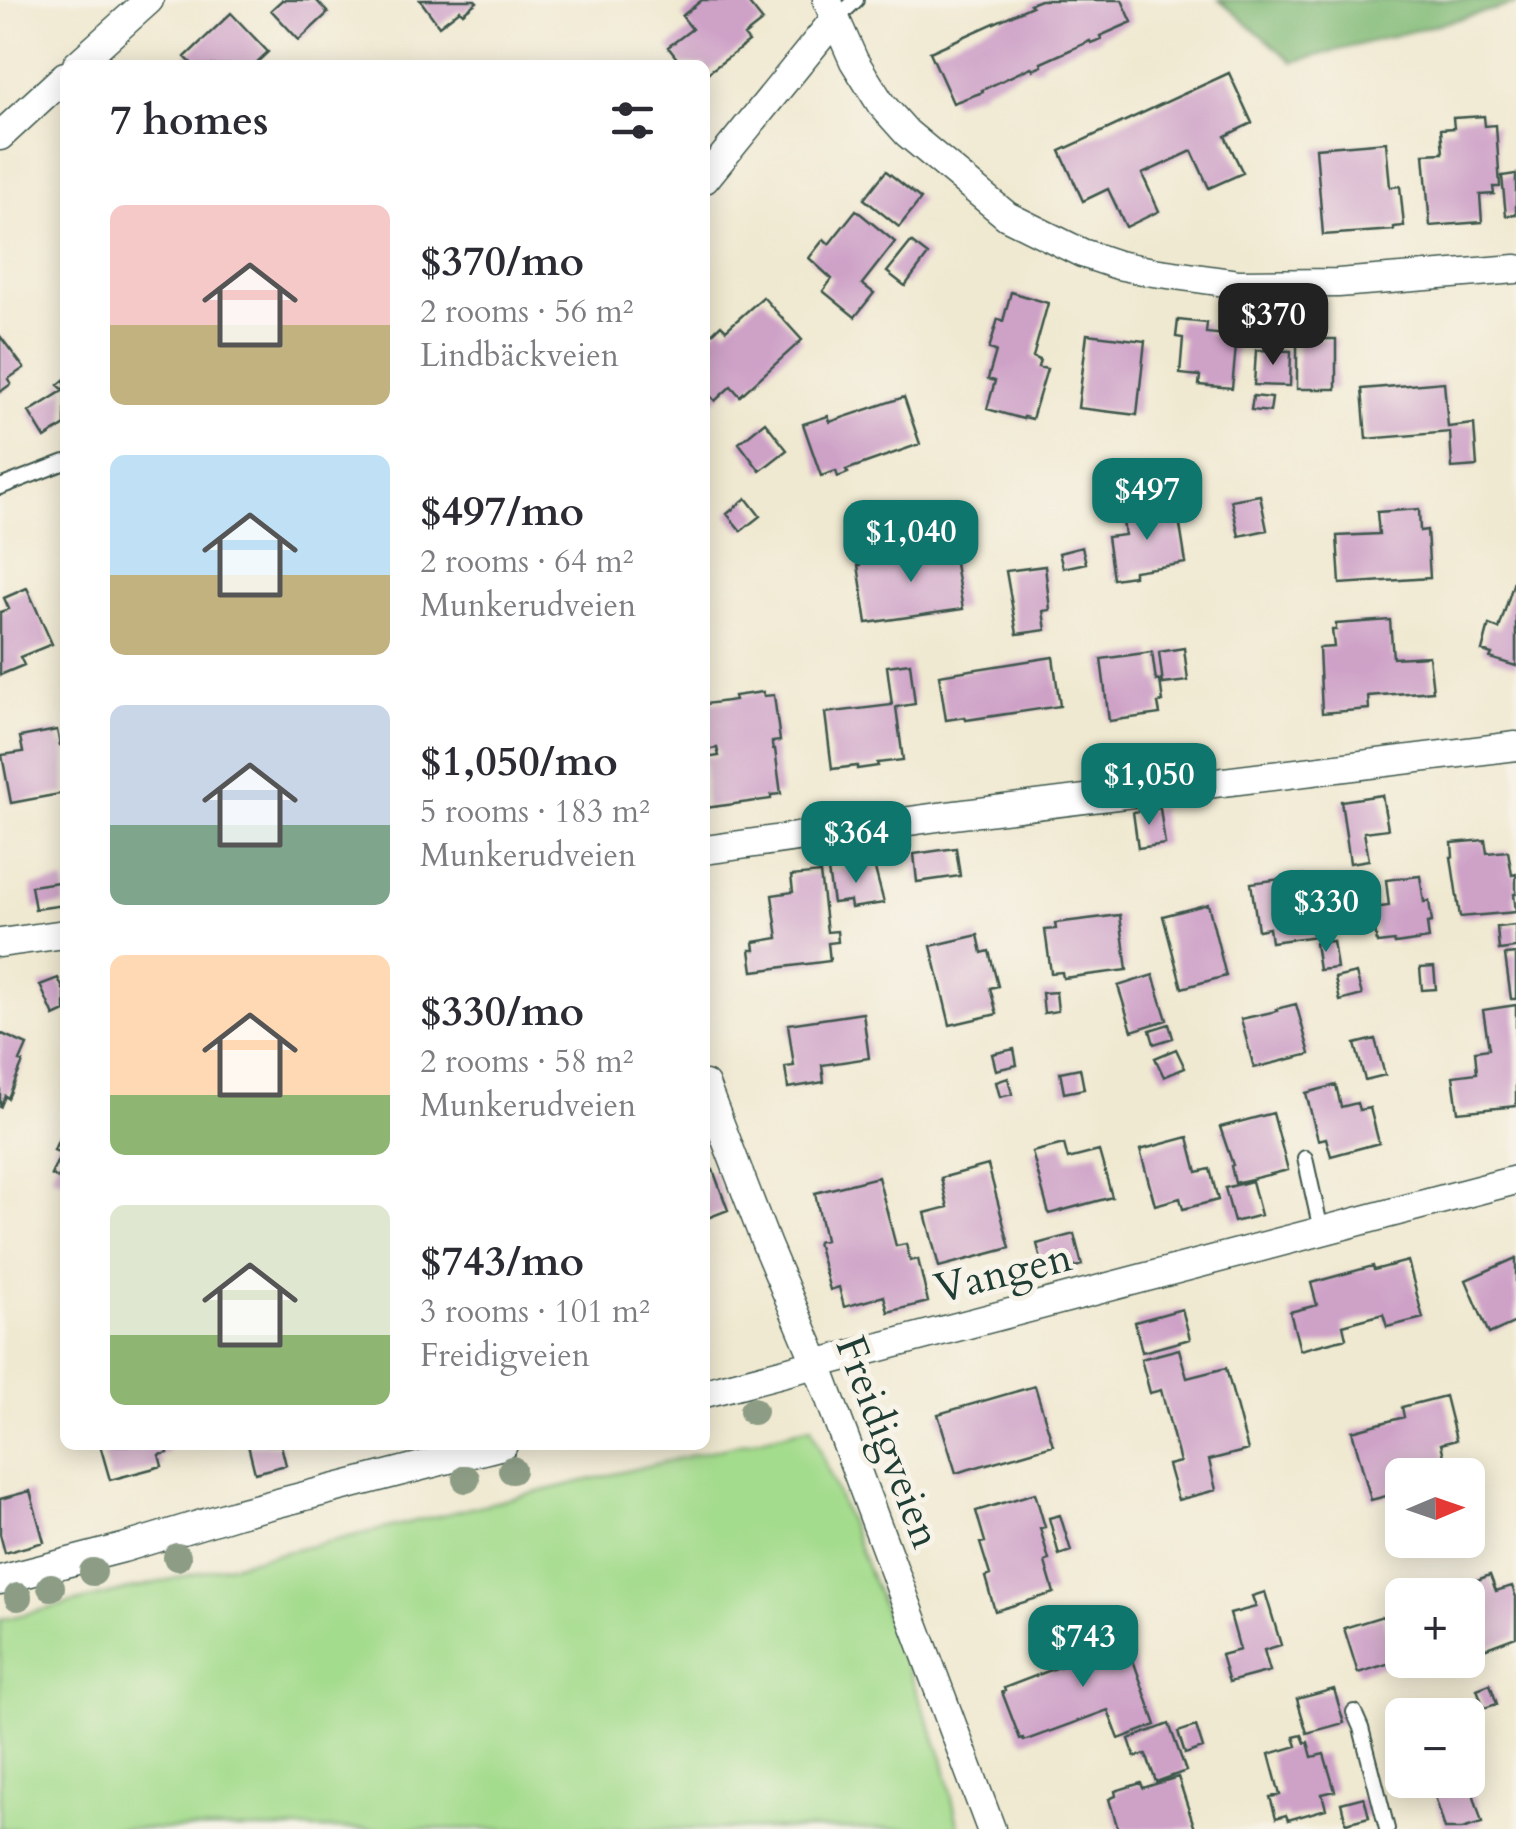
<!DOCTYPE html>
<html lang="en">
<head>
<meta charset="utf-8">
<style>
  body { margin:0; font-family:Cardo,serif; background:#f7f7f7; color:#2b2b33; height:100vh; display:flex; flex-direction:column; font-size:38px; white-space:nowrap }
  * { box-sizing:border-box; margin:0 }
  p { font-size:32px; color:#7c7c81 }
  .icon { flex:none; width:55px; height:55px; fill:none; stroke:currentColor; stroke-width:2; stroke-linecap:round; stroke-linejoin:round }
  .map { position:relative; flex:1; overflow:hidden }
  .details { position:absolute; left:60px; top:60px; width:650px; height:1390px; display:flex; flex-direction:column; background:#fff; border-radius:15px; box-shadow:0 5px 25px #0003 }
  .details>* { flex:none }
  .needle { width:65px; rotate:88deg }
  .controls { position:absolute; left:1385px; top:1458px; display:grid; gap:20px }
  .controls a { display:grid; place-items:center; width:100px; height:100px; border-radius:15px; background:#fff; box-shadow:0 5px 25px #0003; font-size:50px }
  .price { position:absolute; translate:-50% -85px; padding:0 22px; border-radius:20px; background:#0f766e; color:#fff; font-size:32px; line-height:65px; filter:drop-shadow(0 2px 5px #0008) }
  .price::after { content:''; position:absolute; left:50%; top:60px; width:30px; height:22px; margin-left:-15px; background:inherit; clip-path:polygon(0 0,100% 0,50% 100%) }
  .price.on { background:#222; color:#fff }
  ul { padding:0; list-style:none }
  li { display:flex; align-items:center; gap:30px; height:250px; padding:0 50px }
  li span { display:grid; place-items:center; flex:none; width:280px; height:200px; border-radius:15px; color:#555 }
  li>.icon { margin-inline-start:auto }
  span .icon { width:120px; height:120px; fill:#fffc; stroke-width:1 }
  li b { font-size:42px }
  h2 { display:flex; justify-content:space-between; align-items:center; height:120px; padding:0 50px; font-size:42px }
  .map>svg:first-child { display:block }
  .green { fill:#a4dc8d; stroke:#628c60; stroke-width:2.5 }
  .forest { fill:#83bc78; stroke:#517c56; stroke-width:2.5 }
  .building { fill:#cea1c7 }
  .lines { fill:none; stroke-linecap:round; stroke-linejoin:round }
  .lane-casing { stroke:#3e574c; stroke-width:18 }
  .street-casing { stroke:#3e574c; stroke-width:31 }
  .lane { stroke:#fff; stroke-width:14 }
  .street { stroke:#fff; stroke-width:28 }
  .tree { fill:#8c9c85 }
  .labels { text-anchor:middle; dominant-baseline:central; stroke-width:10; stroke-linejoin:round; paint-order:stroke }
  .street-label { font-size:42px; fill:#1f3d34; stroke:#f7f3e8 }
</style>
</head>
<body>
<div class="map">
<svg width="1516" height="1829" viewBox="0 0 1516 1829">
  <rect width="100%" height="100%" fill="#f7f3e8"/>
  <filter id="ink" filterUnits="userSpaceOnUse"><feTurbulence type="fractalNoise" baseFrequency=".01" numOctaves="2"/><feDisplacementMap in="SourceGraphic" scale="20" xChannelSelector="R" yChannelSelector="G"/><feConvolveMatrix kernelMatrix="1 2 1 2 8 2 1 2 1" color-interpolation-filters="sRGB"/></filter>
  <filter id="wash" filterUnits="userSpaceOnUse"><feTurbulence type="fractalNoise" baseFrequency=".0048" numOctaves="4" result="noise"/><feDisplacementMap in="SourceGraphic" scale="40" xChannelSelector="R" yChannelSelector="G"/><feGaussianBlur stdDeviation="2.25" result="paint"/><feColorMatrix in="noise" values="0 0 0 0 0 0 0 0 0 0 0 0 0 0 0 0 0 1.4 0 .05"/><feComposite in="paint" operator="in"/></filter>
  <g filter="url(#wash)">
    <rect width="100%" height="100%" fill="#f0e9d1"/>
    <path class="green" d="M 811,1427 L 943,1758 L 959,1829 L 0,1829 L 0,1620 Z"/>
    <path class="forest" d="M 1219,0 L 1516,0 L 1516,4 L 1293,62 Z"/>
    <g id="blocks">
      <path class="building" d="M 282,0 L 316,0 L 328,13 L 299,40 L 271,10 Z
        M 420,0 L 475,0 L 477,2 L 463,13 L 460,10 L 439,26 Z
        M 702,0 L 746,0 L 763,21 L 744,36 L 749,42 L 705,75 L 705,65 L 682,65 L 668,47 L 692,29 L 682,16 Z
        M 1040,0 L 1122,0 L 1132,22 L 1100,36 L 1101,39 L 1091,43 L 1090,41 L 1041,63 L 1042,66 L 1033,70 L 1031,67 L 982,90 L 983,92 L 953,103 L 930,52 L 1032,6 L 1030,4 Z
        M 231,13 L 268,52 L 254,65 L 193,65 L 185,57 Z
        M 1229,73 L 1252,123 L 1225,136 L 1243,173 L 1209,188 L 1192,151 L 1142,174 L 1159,211 L 1126,227 L 1108,189 L 1083,201 L 1060,151 Z
        M 1484,116 L 1485,126 L 1496,125 L 1500,187 L 1493,187 L 1494,194 L 1480,195 L 1482,222 L 1430,226 L 1424,154 L 1443,153 L 1441,129 L 1454,128 L 1453,118 Z
        M 1386,142 L 1390,187 L 1400,186 L 1404,226 L 1394,227 L 1394,230 L 1323,235 L 1316,148 Z
        M 886,171 L 921,199 L 899,227 L 864,199 Z
        M 1516,174 L 1516,215 L 1506,216 L 1502,176 Z
        M 856,210 L 895,242 L 862,284 L 874,293 L 855,317 L 823,291 L 832,279 L 809,258 L 824,239 L 829,244 Z
        M 911,242 L 928,255 L 905,286 L 887,272 Z
        M 1011,292 L 1048,303 L 1033,357 L 1040,360 L 1038,367 L 1047,369 L 1032,419 L 1024,417 L 1023,419 L 987,409 L 995,381 L 988,379 L 996,351 L 989,349 L 998,319 L 1003,321 Z
        M 763,297 L 802,340 L 740,396 L 731,386 L 715,401 L 705,390 L 705,340 L 721,325 L 726,330 Z
        M 1178,320 L 1207,323 L 1206,333 L 1237,336 L 1232,388 L 1199,385 L 1200,376 L 1180,374 L 1183,338 L 1176,337 Z
        M 1087,334 L 1145,341 L 1137,415 L 1078,408 Z
        M 0,336 L 24,368 L 8,379 L 11,384 L 0,392 Z
        M 1297,339 L 1336,339 L 1336,389 L 1297,389 Z
        M 1256,350 L 1291,351 L 1290,386 L 1254,385 Z
        M 65,379 L 65,425 L 45,438 L 29,412 L 64,390 L 58,385 Z
        M 1444,382 L 1448,427 L 1474,424 L 1477,466 L 1452,468 L 1450,432 L 1366,439 L 1362,389 Z
        M 1253,396 L 1272,398 L 1270,412 L 1251,410 Z
        M 904,397 L 920,444 L 846,470 L 848,473 L 838,477 L 836,471 L 821,476 L 803,424 L 828,416 L 830,422 Z
        M 765,422 L 787,450 L 760,471 L 739,443 Z
        M 1260,495 L 1267,530 L 1239,536 L 1231,500 Z
        M 746,498 L 760,516 L 741,531 L 727,514 Z
        M 1155,504 L 1155,508 L 1159,508 L 1160,516 L 1178,513 L 1186,563 L 1134,571 L 1134,576 L 1113,579 L 1107,537 L 1125,535 L 1123,521 L 1138,519 L 1137,507 Z
        M 1419,509 L 1420,531 L 1427,530 L 1430,578 L 1340,584 L 1337,536 L 1379,534 L 1377,512 Z
        M 951,541 L 963,609 L 867,623 L 858,565 L 860,565 L 860,560 L 883,556 L 884,562 L 930,555 L 928,545 Z
        M 1082,547 L 1086,563 L 1063,568 L 1059,553 Z
        M 1045,566 L 1050,610 L 1043,611 L 1046,630 L 1017,634 L 1006,571 Z
        M 1515,578 L 1516,578 L 1516,666 L 1490,658 L 1492,654 L 1482,651 L 1489,625 L 1499,629 Z
        M 27,588 L 52,644 L 20,657 L 24,665 L 0,675 L 0,612 L 9,609 L 4,598 Z
        M 1390,620 L 1393,658 L 1429,656 L 1433,691 L 1368,696 L 1369,709 L 1322,713 L 1319,648 L 1334,647 L 1332,630 L 1336,630 L 1336,624 Z
        M 1184,648 L 1188,681 L 1163,684 L 1159,652 Z
        M 1152,652 L 1156,681 L 1160,680 L 1163,702 L 1158,703 L 1160,714 L 1109,721 L 1101,659 Z
        M 1053,657 L 1060,706 L 966,720 L 965,717 L 946,720 L 939,675 Z
        M 910,663 L 915,704 L 896,707 L 903,760 L 877,763 L 878,766 L 857,769 L 857,766 L 832,769 L 825,713 L 892,705 L 887,666 Z
        M 763,692 L 764,696 L 774,695 L 780,741 L 772,742 L 772,745 L 773,749 L 775,749 L 781,794 L 771,795 L 771,799 L 705,808 L 705,758 L 719,756 L 717,748 L 705,750 L 705,704 L 735,700 L 734,696 Z
        M 57,730 L 60,745 L 65,744 L 65,793 L 11,803 L 2,755 L 23,752 L 20,737 Z
        M 1382,795 L 1388,829 L 1364,832 L 1369,860 L 1350,863 L 1341,801 Z
        M 1160,808 L 1165,844 L 1138,848 L 1133,812 Z
        M 1485,840 L 1487,853 L 1508,851 L 1512,875 L 1516,874 L 1516,894 L 1514,894 L 1516,912 L 1460,917 L 1451,857 L 1453,857 L 1452,843 Z
        M 956,848 L 960,876 L 917,882 L 914,854 Z
        M 874,865 L 884,903 L 851,908 L 850,901 L 833,903 L 828,871 Z
        M 820,873 L 827,932 L 837,931 L 838,942 L 828,943 L 830,961 L 753,971 L 750,950 L 755,950 L 754,942 L 778,938 L 772,895 L 793,892 L 791,876 Z
        M 1303,876 L 1307,908 L 1321,906 L 1324,935 L 1271,942 L 1269,928 L 1258,930 L 1251,883 Z
        M 1420,876 L 1424,902 L 1429,901 L 1432,922 L 1427,923 L 1429,939 L 1395,944 L 1394,941 L 1377,943 L 1372,908 L 1389,906 L 1386,880 Z
        M 65,881 L 65,905 L 35,909 L 31,886 Z
        M 1208,904 L 1226,976 L 1182,988 L 1163,916 Z
        M 1120,915 L 1127,970 L 1063,978 L 1062,972 L 1051,973 L 1045,930 L 1056,929 L 1055,923 Z
        M 1516,925 L 1516,948 L 1499,950 L 1497,927 Z
        M 978,935 L 982,953 L 989,951 L 998,986 L 990,988 L 997,1014 L 950,1025 L 931,946 Z
        M 1333,941 L 1337,968 L 1319,970 L 1315,943 Z
        M 1516,954 L 1516,999 L 1511,999 L 1505,955 Z
        M 1434,967 L 1436,989 L 1422,990 L 1420,968 Z
        M 1356,973 L 1362,995 L 1340,1001 L 1335,978 Z
        M 1153,975 L 1167,1020 L 1132,1031 L 1118,986 Z
        M 58,978 L 65,993 L 65,1011 L 54,1016 L 40,985 Z
        M 1056,992 L 1058,1011 L 1044,1013 L 1042,993 Z
        M 1296,1004 L 1310,1054 L 1254,1068 L 1241,1019 L 1277,1011 L 1276,1009 Z
        M 1516,1005 L 1516,1106 L 1458,1112 L 1453,1076 L 1477,1073 L 1475,1051 L 1489,1049 L 1483,1010 Z
        M 863,1013 L 869,1058 L 822,1065 L 824,1082 L 788,1088 L 785,1067 L 794,1066 L 788,1024 Z
        M 1169,1024 L 1173,1038 L 1154,1044 L 1150,1030 Z
        M 0,1033 L 27,1045 L 20,1061 L 23,1062 L 8,1098 L 5,1096 L 0,1108 Z
        M 1375,1039 L 1385,1075 L 1365,1080 L 1355,1044 Z
        M 1014,1049 L 1017,1065 L 996,1070 L 992,1054 Z
        M 1176,1049 L 1185,1068 L 1164,1077 L 1155,1058 Z
        M 1080,1068 L 1084,1089 L 1064,1093 L 1060,1072 Z
        M 1008,1078 L 1012,1094 L 1000,1097 L 996,1082 Z
        M 1336,1085 L 1341,1107 L 1357,1103 L 1359,1110 L 1370,1108 L 1379,1143 L 1331,1156 L 1326,1138 L 1318,1140 L 1306,1093 Z
        M 1273,1113 L 1288,1170 L 1235,1183 L 1231,1166 L 1233,1165 L 1220,1127 Z
        M 62,1131 L 65,1132 L 65,1181 L 51,1175 L 61,1153 L 54,1150 Z
        M 1188,1137 L 1197,1172 L 1210,1169 L 1218,1200 L 1183,1209 L 1180,1198 L 1155,1205 L 1140,1150 Z
        M 1064,1144 L 1068,1159 L 1099,1151 L 1112,1197 L 1049,1214 L 1032,1152 Z
        M 988,1165 L 1010,1248 L 939,1267 L 925,1213 L 948,1207 L 941,1178 Z
        M 713,1170 L 728,1210 L 705,1219 L 705,1174 Z
        M 878,1177 L 896,1246 L 906,1244 L 910,1261 L 918,1259 L 928,1302 L 888,1312 L 884,1296 L 844,1307 L 839,1287 L 830,1290 L 817,1242 L 825,1240 L 815,1193 Z
        M 1252,1181 L 1261,1215 L 1234,1222 L 1225,1188 Z
        M 1074,1234 L 1082,1265 L 1045,1275 L 1037,1244 Z
        M 1516,1258 L 1516,1322 L 1489,1334 L 1466,1280 Z
        M 1408,1261 L 1423,1318 L 1387,1327 L 1383,1314 L 1343,1325 L 1346,1338 L 1300,1350 L 1290,1312 L 1317,1305 L 1311,1283 L 1373,1266 L 1374,1270 Z
        M 1182,1309 L 1190,1339 L 1142,1352 L 1135,1322 Z
        M 1179,1349 L 1187,1378 L 1226,1368 L 1248,1450 L 1209,1460 L 1216,1490 L 1178,1500 L 1168,1465 L 1180,1462 L 1161,1390 L 1150,1393 L 1141,1359 Z
        M 1035,1386 L 1053,1445 L 956,1473 L 938,1414 Z
        M 1445,1396 L 1456,1440 L 1441,1444 L 1449,1475 L 1402,1475 L 1402,1492 L 1371,1500 L 1352,1431 L 1404,1417 L 1402,1407 Z
        M 100,1445 L 166,1445 L 168,1453 L 159,1455 L 162,1466 L 110,1480 Z
        M 248,1445 L 281,1445 L 286,1465 L 255,1473 Z
        M 30,1491 L 44,1542 L 5,1553 L 0,1534 L 0,1499 Z
        M 1035,1493 L 1045,1527 L 1040,1528 L 1049,1560 L 1045,1562 L 1054,1593 L 995,1611 L 985,1577 L 990,1575 L 980,1543 L 985,1542 L 976,1511 Z
        M 1060,1515 L 1071,1551 L 1059,1555 L 1049,1518 Z
        M 1490,1575 L 1496,1591 L 1512,1586 L 1516,1597 L 1516,1637 L 1468,1655 L 1468,1602 L 1473,1600 L 1467,1584 Z
        M 1265,1592 L 1281,1645 L 1264,1650 L 1270,1671 L 1229,1682 L 1221,1655 L 1240,1650 L 1230,1614 L 1256,1607 L 1252,1596 Z
        M 1383,1616 L 1397,1661 L 1358,1673 L 1344,1628 Z
        M 1121,1626 L 1156,1725 L 1119,1739 L 1108,1710 L 1024,1741 L 1023,1738 L 1020,1739 L 1002,1692 L 1005,1691 L 1004,1688 L 1064,1665 L 1058,1650 Z
        M 1490,1684 L 1497,1704 L 1484,1708 L 1477,1689 Z
        M 1334,1689 L 1344,1723 L 1307,1733 L 1297,1699 Z
        M 1464,1705 L 1467,1715 L 1435,1715 L 1435,1714 Z
        M 1468,1719 L 1481,1763 L 1468,1767 Z
        M 1169,1724 L 1186,1771 L 1156,1782 L 1146,1754 L 1135,1757 L 1129,1739 Z
        M 1196,1726 L 1203,1748 L 1185,1754 L 1178,1732 Z
        M 1302,1735 L 1305,1743 L 1308,1742 L 1312,1757 L 1324,1754 L 1335,1791 L 1322,1794 L 1326,1809 L 1288,1820 L 1286,1815 L 1276,1818 L 1270,1797 L 1280,1795 L 1269,1754 L 1297,1746 L 1294,1737 Z
        M 1178,1777 L 1195,1829 L 1118,1829 L 1109,1799 L 1116,1796 L 1115,1791 L 1141,1783 L 1143,1788 Z
        M 1471,1786 L 1482,1823 L 1462,1829 L 1445,1829 L 1435,1796 Z
        M 1364,1797 L 1369,1817 L 1346,1823 L 1341,1803 Z"/>
    </g>
  </g>
  <g filter="url(#ink)">
    <use href="#blocks" fill-opacity="0" stroke="#3e574c" stroke-width="2.5"/>
    <g class="lines">
      <defs>
        <path id="lane" d="M 835,20 L 856,0
          M 0,487 L 65,462
          M 1305,1158 L 1321,1230
          M 1354,1712 L 1361,1728 L 1387,1829"/>
        <path id="street" d="M 827,0 L 854,61 L 881,104 L 907,133 L 1007,216 L 1082,253 L 1118,265 L 1153,272 L 1239,284 L 1338,283 L 1516,269
          M 77,65 L 149,0
          M 0,136 L 65,76
          M 705,179 L 834,20
          M 705,850 L 938,817 L 1516,746
          M 0,943 L 65,934
          M 705,1085 L 767,1246 L 816,1362 L 991,1829
          M 705,1393 L 1516,1180
          M 0,1580 L 123,1548 L 235,1514 L 503,1445"/>
      </defs>
      <use href="#lane" class="lane-casing"/>
      <use href="#street" class="street-casing"/>
      <use href="#lane" class="lane"/>
      <use href="#street" class="street"/>
    </g>
    <g class="tree">
      <circle cx="753" cy="1411" r="14"/>
      <circle cx="512" cy="1470" r="14"/>
      <circle cx="466" cy="1479" r="14"/>
      <circle cx="177" cy="1557" r="14"/>
      <circle cx="93" cy="1572" r="14"/>
      <circle cx="51" cy="1587" r="14"/>
      <circle cx="18" cy="1597" r="14"/>
    </g>
  </g>
  <g class="labels">
    <g class="street-label">
      <text transform="translate(1003 1273) rotate(-14)">Vangen</text>
      <text transform="translate(888 1442) rotate(69)">Freidigveien</text>
    </g>
  </g>
</svg>
<div class="controls">
<a><svg class="needle" viewBox="-14 -14 28 28"><path d="M0-13l5 13h-10z" fill="#e53935"/><path d="M0 13l5-13h-10z" fill="#7c7c81"/></svg></a>
<a>+</a>
<a>−</a>
</div>
<b class="price on" style="left:1273px;top:368px">$370</b>
<b class="price" style="left:1147px;top:543px">$497</b>
<b class="price" style="left:911px;top:585px">$1,040</b>
<b class="price" style="left:1149px;top:828px">$1,050</b>
<b class="price" style="left:856px;top:886px">$364</b>
<b class="price" style="left:1326px;top:955px">$330</b>
<b class="price" style="left:1083px;top:1690px">$743</b>
<section class="details">
<h2>7 homes<svg class="icon" aria-label="filters" viewBox="0 0 24 24"><path d="M4 7h16M4 17h16"/><circle cx="9" cy="7" r="2"/><circle cx="15" cy="17" r="2"/></svg></h2>
<ul>
<li><span style="background:linear-gradient(#f6c9c9 60%,#c2b280 0)"><svg class="icon" aria-label="home" viewBox="0 0 24 24"><path d="M3 11l9-7 9 7M6 9v11h12V9"/></svg></span><div><b>$370/mo</b><p>2 rooms · 56 m²</p><p>Lindbäckveien</p></div></li>
<li><span style="background:linear-gradient(#bfe0f5 60%,#c2b280 0)"><svg class="icon" aria-label="home" viewBox="0 0 24 24"><path d="M3 11l9-7 9 7M6 9v11h12V9"/></svg></span><div><b>$497/mo</b><p>2 rooms · 64 m²</p><p>Munkerudveien</p></div></li>
<li><span style="background:linear-gradient(#c9d6e8 60%,#7fa58c 0)"><svg class="icon" aria-label="home" viewBox="0 0 24 24"><path d="M3 11l9-7 9 7M6 9v11h12V9"/></svg></span><div><b>$1,050/mo</b><p>5 rooms · 183 m²</p><p>Munkerudveien</p></div></li>
<li><span style="background:linear-gradient(#ffd9b3 70%,#8fb573 0)"><svg class="icon" aria-label="home" viewBox="0 0 24 24"><path d="M3 11l9-7 9 7M6 9v11h12V9"/></svg></span><div><b>$330/mo</b><p>2 rooms · 58 m²</p><p>Munkerudveien</p></div></li>
<li><span style="background:linear-gradient(#dfe7d0 65%,#8fb573 0)"><svg class="icon" aria-label="home" viewBox="0 0 24 24"><path d="M3 11l9-7 9 7M6 9v11h12V9"/></svg></span><div><b>$743/mo</b><p>3 rooms · 101 m²</p><p>Freidigveien</p></div></li>
</ul>
</section>
</div>
</body>
</html>
